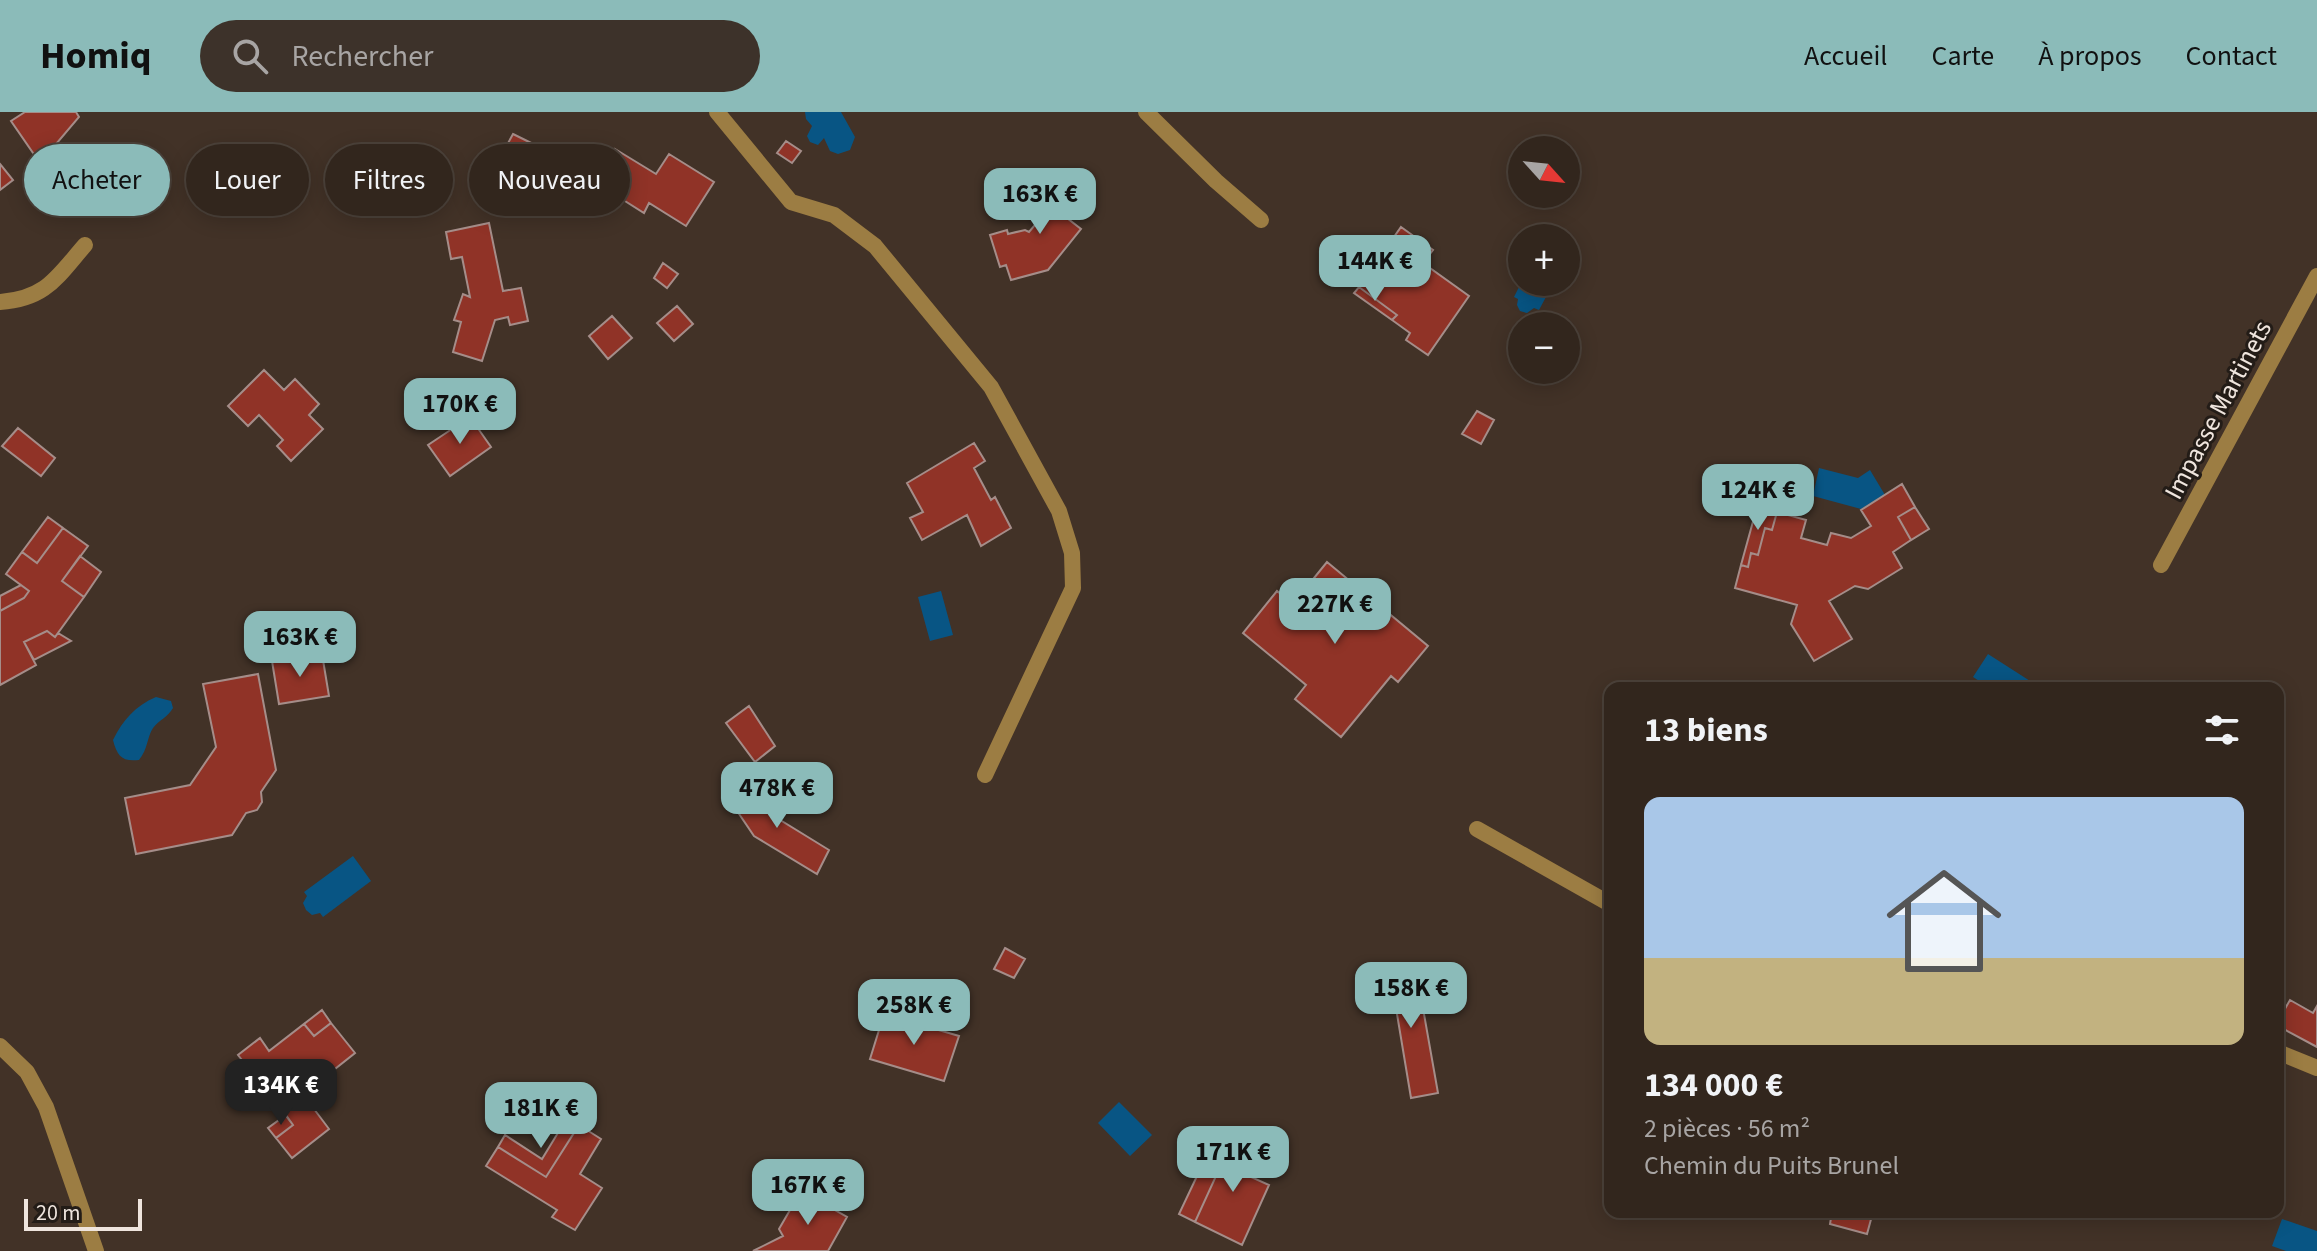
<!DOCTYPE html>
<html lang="fr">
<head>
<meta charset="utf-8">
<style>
  body { margin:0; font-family:"Source Sans 3",sans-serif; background:#3d322a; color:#f1f3f6; height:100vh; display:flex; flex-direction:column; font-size:30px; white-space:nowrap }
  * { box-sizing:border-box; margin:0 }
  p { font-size:26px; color:#a8a5a4 }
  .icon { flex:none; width:44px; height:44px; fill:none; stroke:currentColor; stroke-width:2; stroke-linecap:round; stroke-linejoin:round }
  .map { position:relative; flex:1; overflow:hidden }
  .sheet { position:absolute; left:1604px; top:570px; width:680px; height:536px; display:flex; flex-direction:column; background:#32261d; border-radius:16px; box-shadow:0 4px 20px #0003,0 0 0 2px #4d433b }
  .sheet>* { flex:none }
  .banner { position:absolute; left:24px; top:32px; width:760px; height:72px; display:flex; gap:16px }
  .needle { width:52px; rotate:117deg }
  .fabs { position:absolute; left:1508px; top:24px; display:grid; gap:16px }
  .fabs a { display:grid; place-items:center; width:72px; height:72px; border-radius:50%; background:#32261d; box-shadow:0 4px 20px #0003,0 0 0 2px #4d433b; font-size:40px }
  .scale { position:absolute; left:24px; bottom:20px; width:118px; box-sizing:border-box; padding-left:8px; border:4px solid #efe5de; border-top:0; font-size:22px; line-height:28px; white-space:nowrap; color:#efe5de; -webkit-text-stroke:6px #231c17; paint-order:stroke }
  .price { position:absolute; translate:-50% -68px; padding:0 18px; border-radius:16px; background:#8bbbb9; color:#111; font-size:26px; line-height:52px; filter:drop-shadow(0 2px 4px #0008) }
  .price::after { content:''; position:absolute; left:50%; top:48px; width:24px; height:18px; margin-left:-12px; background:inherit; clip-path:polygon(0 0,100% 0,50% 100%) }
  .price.selected { background:#222; color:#fff }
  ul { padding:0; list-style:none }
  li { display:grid; align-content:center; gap:16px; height:424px; padding:0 40px }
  li span { display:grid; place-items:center; height:248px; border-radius:16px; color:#555 }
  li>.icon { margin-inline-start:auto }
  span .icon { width:144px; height:144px; fill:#fffc; stroke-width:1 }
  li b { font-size:34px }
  h2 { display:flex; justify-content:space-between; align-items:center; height:96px; padding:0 40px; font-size:34px }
  .chip { padding:0 28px; border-radius:36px; background:#32261d; box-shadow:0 4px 20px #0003,0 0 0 2px #4d433b; font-size:28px; line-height:72px }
  .chip.selected { background:#8bbbb9; color:#111 }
  header { display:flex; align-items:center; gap:48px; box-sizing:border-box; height:112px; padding:0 40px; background:#8bbbb9; color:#111 }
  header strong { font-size:38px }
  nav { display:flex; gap:44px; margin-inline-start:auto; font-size:28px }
  .search { width:560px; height:72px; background:#3d322a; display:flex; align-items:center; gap:20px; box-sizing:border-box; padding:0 28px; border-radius:44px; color:#a8a5a4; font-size:30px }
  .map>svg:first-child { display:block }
  .water { fill:#085584 }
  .building { fill:#903327; stroke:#a58d89; stroke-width:2 }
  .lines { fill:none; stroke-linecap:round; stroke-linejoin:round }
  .minor { stroke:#9c7d43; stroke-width:16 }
  .labels { text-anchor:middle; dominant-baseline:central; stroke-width:6; stroke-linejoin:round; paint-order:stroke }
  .street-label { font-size:26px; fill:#efe5de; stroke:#231c17 }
</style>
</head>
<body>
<header>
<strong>Homiq</strong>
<div class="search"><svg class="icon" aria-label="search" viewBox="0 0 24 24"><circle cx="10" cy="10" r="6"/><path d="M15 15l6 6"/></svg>Rechercher</div>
<nav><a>Accueil</a><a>Carte</a><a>À propos</a><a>Contact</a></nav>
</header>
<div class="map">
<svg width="2317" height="1139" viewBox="0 0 2317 1139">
  <rect width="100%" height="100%" fill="#423227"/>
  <path class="water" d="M 805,0 L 841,0 L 855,25 L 850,38 L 838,42 L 830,39 L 824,26 L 818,33 L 810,30 L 807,24 L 812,14 L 806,7 Z
    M 1522,169 L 1554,170 L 1539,198 L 1534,196 L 1527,201 L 1520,199 L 1517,193 L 1518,187 L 1514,185 Z
    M 1819,356 L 1858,366 L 1870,358 L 1885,383 L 1861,397 L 1813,384 Z
    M 941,479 L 953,523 L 930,529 L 918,485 Z
    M 1988,542 L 2041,576 L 1990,576 L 1973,565 Z
    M 156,585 L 171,589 L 173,596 C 168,605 159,608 153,616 C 147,625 148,637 139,648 C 122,650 117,644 113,628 C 123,608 135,594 156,585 Z
    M 353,744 L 371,769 L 323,805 L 320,801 L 312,803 L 306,798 L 303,791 L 307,784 L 304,780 Z
    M 1119,990 L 1152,1023 L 1130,1044 L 1098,1011 Z
    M 2282,1107 L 2317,1119 L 2317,1139 L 2286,1139 L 2272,1134 Z"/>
  <path class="building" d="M 25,0 L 76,0 L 79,5 L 40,51 L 11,9 Z
    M 513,22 L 576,53 L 560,87 L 494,57 Z
    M 786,29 L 801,39 L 792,51 L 777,41 Z
    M 615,37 L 656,62 L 669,42 L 714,70 L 686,114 L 649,91 L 644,101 L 595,70 Z
    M 0,52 L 13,68 L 0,78 Z
    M 1051,58 L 1061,67 L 1047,84 L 1037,75 Z
    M 1061,67 L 1084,85 L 1067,106 L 1081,117 L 1048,158 L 1011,168 L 1006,153 L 1000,155 L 990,123 L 1007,118 L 1008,122 L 1025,118 L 1029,120 L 1041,106 L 1036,102 Z
    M 489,111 L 503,179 L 521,176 L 528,209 L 510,213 L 508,205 L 495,208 L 482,249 L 453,240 L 461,210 L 454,208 L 463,182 L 470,185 L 462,145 L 451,147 L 446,120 Z
    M 1401,115 L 1433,138 L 1423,151 L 1469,184 L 1428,243 L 1406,228 L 1410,221 L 1392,208 L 1397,203 L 1359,175 Z
    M 663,151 L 678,162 L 667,176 L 654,166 Z
    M 1359,175 L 1397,203 L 1392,208 L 1354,181 Z
    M 677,194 L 693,212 L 674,229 L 657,211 Z
    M 612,204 L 632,226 L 608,247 L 589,224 Z
    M 264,258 L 284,278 L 295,267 L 319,292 L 309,303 L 323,317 L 291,349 L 277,334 L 283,328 L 259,303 L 248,314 L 228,294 Z
    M 1477,299 L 1494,308 L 1481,332 L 1462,322 Z
    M 470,305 L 491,335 L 450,364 L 428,333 Z
    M 18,316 L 55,346 L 41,364 L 2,334 Z
    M 974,331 L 985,349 L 974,356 L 991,388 L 995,385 L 1011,416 L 981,434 L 967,403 L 922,428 L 910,406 L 923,400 L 907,371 Z
    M 1902,372 L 1915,395 L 1898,405 L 1911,428 L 1893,440 L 1902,456 L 1868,477 L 1855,474 L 1829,489 L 1852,527 L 1814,549 L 1791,512 L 1797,493 L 1735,476 L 1741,453 L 1748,455 L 1751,441 L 1758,443 L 1765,416 L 1772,418 L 1777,400 L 1806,408 L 1801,426 L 1827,433 L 1831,421 L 1851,426 L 1871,414 L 1861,398 Z
    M 1757,395 L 1777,400 L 1772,418 L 1765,416 L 1758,443 L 1751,441 L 1748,455 L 1741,453 Z
    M 1915,395 L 1929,417 L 1911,428 L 1898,405 Z
    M 48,405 L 63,416 L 37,451 L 22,440 Z
    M 63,416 L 88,434 L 62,469 L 84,485 L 55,525 L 47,519 L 24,530 L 36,553 L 0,573 L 0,499 L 24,486 L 29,479 L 6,462 L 22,440 L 37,451 Z
    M 80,444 L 101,460 L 84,485 L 62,469 Z
    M 1327,450 L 1428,534 L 1398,570 L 1391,564 L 1341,625 L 1295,587 L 1306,573 L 1243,521 L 1277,479 L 1293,492 Z
    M 21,473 L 29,479 L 24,486 L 0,499 L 0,484 Z
    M 47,519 L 55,525 L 58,521 L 71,529 L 34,548 L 24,530 Z
    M 322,542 L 329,584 L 279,592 L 272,549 Z
    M 258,562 L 276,658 L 261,680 L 262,690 L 257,698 L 246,701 L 232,723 L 136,742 L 125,686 L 190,673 L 216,635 L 203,572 Z
    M 749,594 L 775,634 L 755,650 L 726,611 Z
    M 753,670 L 777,706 L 829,738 L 817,762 L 754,724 L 729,687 Z
    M 1005,836 L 1025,847 L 1014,866 L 994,857 Z
    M 1416,857 L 1438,981 L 1411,986 L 1396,896 L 1385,898 L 1380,863 Z
    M 2290,888 L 2313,901 L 2317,894 L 2317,935 L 2278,914 L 2278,909 Z
    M 322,898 L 331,911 L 314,924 L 304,912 Z
    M 884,902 L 959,924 L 944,969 L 870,947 Z
    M 331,911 L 355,941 L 321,968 L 314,958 L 296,973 L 329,1017 L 292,1046 L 276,1026 L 293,1013 L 273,987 L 280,981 L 272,970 L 265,977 L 238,943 L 260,926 L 269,939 L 304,912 L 314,924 Z
    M 286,1003 L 293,1013 L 276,1026 L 268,1016 Z
    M 567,1006 L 579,1013 L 546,1065 L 498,1035 L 505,1023 L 542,1047 Z
    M 579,1013 L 601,1027 L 580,1062 L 602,1076 L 575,1118 L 552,1105 L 557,1098 L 486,1054 L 498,1035 L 546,1065 Z
    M 1225,1026 L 1260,1043 L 1251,1065 L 1269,1073 L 1242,1133 L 1195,1110 L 1222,1051 L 1215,1047 Z
    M 1207,1043 L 1222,1051 L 1195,1110 L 1179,1102 Z
    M 801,1079 L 847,1105 L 828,1139 L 753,1139 L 783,1124 L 779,1117 Z
    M 1832,1100 L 1873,1100 L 1867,1122 L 1830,1112 Z"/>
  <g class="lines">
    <path class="minor" d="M 717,0 L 791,90 L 834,103 L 875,134 L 991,275 L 1059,399 L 1072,441 L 1073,476 L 985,663
      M 1146,0 L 1216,69 L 1261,108
      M 0,190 C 46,187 57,165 85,133
      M 2161,453 L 2317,164
      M 1477,717 L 1610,792
      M 0,934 L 27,960 L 46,995 L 96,1139
      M 2278,940 L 2317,956"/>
  </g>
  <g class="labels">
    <g class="street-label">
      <text transform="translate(2218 298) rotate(-62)">Impasse Martinets</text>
    </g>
  </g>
</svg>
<div class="fabs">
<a><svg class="needle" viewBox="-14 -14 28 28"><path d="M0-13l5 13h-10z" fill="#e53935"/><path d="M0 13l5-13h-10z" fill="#a8a5a4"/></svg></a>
<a>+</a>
<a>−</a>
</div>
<div class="scale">20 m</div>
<b class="price" style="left:1040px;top:124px">163K €</b>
<b class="price" style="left:1375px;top:191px">144K €</b>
<b class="price" style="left:460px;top:334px">170K €</b>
<b class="price" style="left:1758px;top:420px">124K €</b>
<b class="price" style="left:1335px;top:534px">227K €</b>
<b class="price" style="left:300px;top:567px">163K €</b>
<b class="price" style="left:777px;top:718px">478K €</b>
<b class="price" style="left:1411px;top:918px">158K €</b>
<b class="price" style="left:914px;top:935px">258K €</b>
<b class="price selected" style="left:281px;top:1015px">134K €</b>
<b class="price" style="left:541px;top:1038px">181K €</b>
<b class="price" style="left:1233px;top:1082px">171K €</b>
<b class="price" style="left:808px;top:1115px">167K €</b>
<div class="banner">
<a class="chip selected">Acheter</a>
<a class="chip">Louer</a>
<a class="chip">Filtres</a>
<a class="chip">Nouveau</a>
</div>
<section class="sheet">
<h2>13 biens<svg class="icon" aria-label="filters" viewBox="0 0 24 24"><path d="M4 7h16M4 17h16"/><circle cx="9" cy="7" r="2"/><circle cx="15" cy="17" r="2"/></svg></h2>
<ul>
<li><span style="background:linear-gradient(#a9c7e8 65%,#c2b280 0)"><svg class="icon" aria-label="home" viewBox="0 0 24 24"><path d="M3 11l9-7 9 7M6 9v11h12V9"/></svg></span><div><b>134 000 €</b><p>2 pièces · 56 m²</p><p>Chemin du Puits Brunel</p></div></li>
</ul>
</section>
</div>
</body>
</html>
